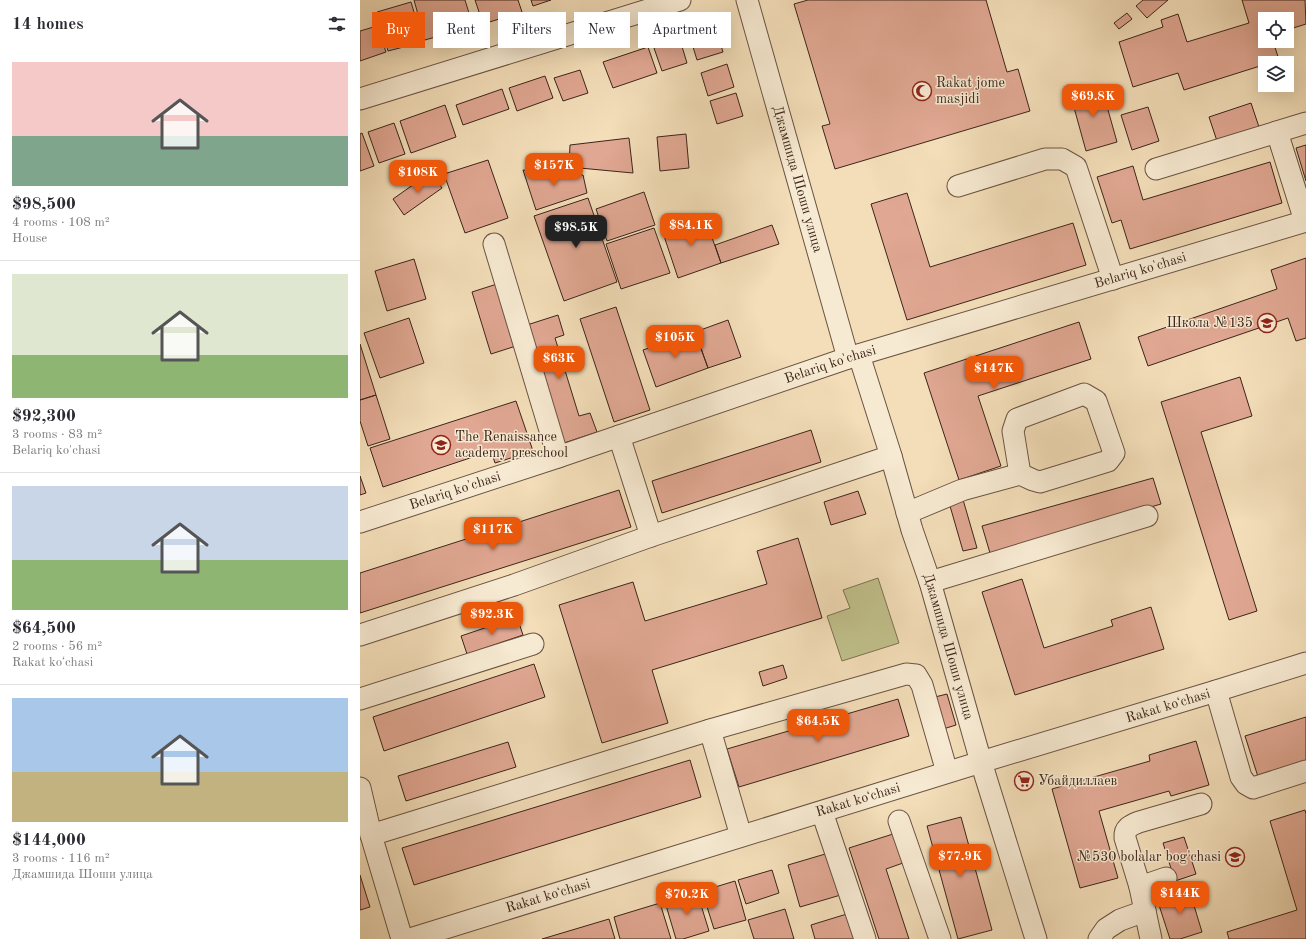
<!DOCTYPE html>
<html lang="en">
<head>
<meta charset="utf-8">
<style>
  body { margin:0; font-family:"Old Standard TT",serif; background:#f2f2f3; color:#2b2b33; height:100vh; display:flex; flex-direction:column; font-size:15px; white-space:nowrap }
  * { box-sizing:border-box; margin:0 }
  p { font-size:13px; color:#7c7c81 }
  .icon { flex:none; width:22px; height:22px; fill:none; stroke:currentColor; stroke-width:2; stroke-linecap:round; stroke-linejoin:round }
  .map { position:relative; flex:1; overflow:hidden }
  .drawer { display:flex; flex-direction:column; background:#fff; width:360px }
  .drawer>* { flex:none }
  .hud { position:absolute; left:12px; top:12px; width:380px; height:36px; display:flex; gap:8px }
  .tools { position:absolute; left:898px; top:12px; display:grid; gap:8px }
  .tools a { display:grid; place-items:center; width:36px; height:36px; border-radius:0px; background:#fff; box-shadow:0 4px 16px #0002; font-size:20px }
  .price { position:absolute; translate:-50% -34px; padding:0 9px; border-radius:8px; background:#ea580c; color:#fff; font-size:13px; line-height:26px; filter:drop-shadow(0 1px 2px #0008) }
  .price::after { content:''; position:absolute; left:50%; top:24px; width:12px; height:9px; margin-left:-6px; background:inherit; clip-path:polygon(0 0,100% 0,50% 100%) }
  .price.selected { background:#222; color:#fff }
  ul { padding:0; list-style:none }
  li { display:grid; align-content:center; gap:8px; height:212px; padding:0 12px }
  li+li { border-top:1px solid #e1e1e2 }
  li span { display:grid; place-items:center; height:124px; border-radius:0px; color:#555 }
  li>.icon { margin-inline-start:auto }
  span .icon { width:72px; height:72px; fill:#fffc; stroke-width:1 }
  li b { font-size:17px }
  h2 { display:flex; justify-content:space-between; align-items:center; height:48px; padding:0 12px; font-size:17px }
  .chip { padding:0 14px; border-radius:0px; background:#fff; box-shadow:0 4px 16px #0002; font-size:14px; line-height:36px }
  .chip.selected { background:#ea580c; color:#fff }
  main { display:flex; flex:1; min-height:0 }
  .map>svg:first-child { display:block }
  .green { fill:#c0c08b; stroke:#7e7252 }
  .building { fill:#e0a792; stroke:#3c251a }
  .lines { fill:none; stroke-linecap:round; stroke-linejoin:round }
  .minor-casing { stroke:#6a5342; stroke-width:23 }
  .minor { stroke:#f7ead2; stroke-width:21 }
  .labels { text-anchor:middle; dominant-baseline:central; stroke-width:3; stroke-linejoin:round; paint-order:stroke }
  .poi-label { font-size:14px; fill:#3c251a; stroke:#f7ead2; text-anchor:start }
  .street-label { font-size:14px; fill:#3c251a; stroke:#f7ead2 }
</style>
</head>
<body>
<main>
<section class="drawer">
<h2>14 homes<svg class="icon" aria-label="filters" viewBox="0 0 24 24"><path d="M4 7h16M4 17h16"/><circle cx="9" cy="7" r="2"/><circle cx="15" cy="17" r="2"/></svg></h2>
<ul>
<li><span style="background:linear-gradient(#f6c9c9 60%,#7fa58c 0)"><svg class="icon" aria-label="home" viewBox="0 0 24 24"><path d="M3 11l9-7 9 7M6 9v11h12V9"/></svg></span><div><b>$98,500</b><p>4 rooms · 108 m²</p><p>House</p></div></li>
<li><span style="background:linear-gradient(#dfe7d0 65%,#8fb573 0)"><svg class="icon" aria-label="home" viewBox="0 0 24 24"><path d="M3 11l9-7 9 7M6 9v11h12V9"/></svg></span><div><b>$92,300</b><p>3 rooms · 83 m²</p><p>Belariq ko'chasi</p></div></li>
<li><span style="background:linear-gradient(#c9d6e8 60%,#8fb573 0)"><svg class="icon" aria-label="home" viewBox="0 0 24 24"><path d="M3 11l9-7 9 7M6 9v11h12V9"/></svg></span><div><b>$64,500</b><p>2 rooms · 56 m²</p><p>Rakat koʻchasi</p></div></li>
<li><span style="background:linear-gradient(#a9c7e8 60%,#c2b280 0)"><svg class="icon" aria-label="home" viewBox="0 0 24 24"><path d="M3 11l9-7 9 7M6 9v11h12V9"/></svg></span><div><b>$144,000</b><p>3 rooms · 116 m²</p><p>Джамшида Шоши улица</p></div></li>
</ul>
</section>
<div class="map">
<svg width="946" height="939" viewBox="0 0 946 939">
  <rect width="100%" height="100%" fill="#f3deb9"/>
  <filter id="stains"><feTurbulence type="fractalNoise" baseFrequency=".005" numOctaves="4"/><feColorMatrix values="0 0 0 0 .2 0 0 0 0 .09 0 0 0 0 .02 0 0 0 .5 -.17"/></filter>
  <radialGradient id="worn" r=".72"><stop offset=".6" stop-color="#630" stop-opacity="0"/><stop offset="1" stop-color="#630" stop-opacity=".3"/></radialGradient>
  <path class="green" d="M 518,578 L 539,643 L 482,661 L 467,616 L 490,608 L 483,590 Z"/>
  <path class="building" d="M 54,0 L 105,0 L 113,26 L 65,40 Z
    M 115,0 L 158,0 L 162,12 L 123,24 Z
    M 171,0 L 191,0 L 173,6 Z
    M 448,0 L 626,0 L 647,72 L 658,69 L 670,111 L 475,169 L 462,126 L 470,124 L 434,4 Z
    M 783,0 L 808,0 L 787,18 L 776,6 Z
    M 882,0 L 945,0 L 946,24 L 927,30 L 927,19 L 905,19 L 905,41 L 913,41 L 919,60 L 824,90 L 818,73 L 773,87 L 759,42 L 803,27 L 801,20 L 818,14 L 827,42 L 889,23 Z
    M 51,2 L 63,42 L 28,51 L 17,12 Z
    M 767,13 L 772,19 L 759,29 L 754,23 Z
    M 17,26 L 26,52 L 0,61 L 0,31 Z
    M 356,29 L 363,52 L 337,60 L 330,37 Z
    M 320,40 L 327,63 L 302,71 L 294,48 Z
    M 288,47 L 297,73 L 253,88 L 243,62 Z
    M 367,64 L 374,87 L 348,96 L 341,73 Z
    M 220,70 L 228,93 L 203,101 L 194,78 Z
    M 185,76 L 193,98 L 157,111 L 149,88 Z
    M 741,85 L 757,142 L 726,151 L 710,93 Z
    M 142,89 L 149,109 L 103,125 L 96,105 Z
    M 376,93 L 383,116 L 357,124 L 350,101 Z
    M 891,103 L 900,130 L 858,144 L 849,117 Z
    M 85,105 L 96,137 L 51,153 L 40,121 Z
    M 788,107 L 799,141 L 772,150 L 761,115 Z
    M 34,123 L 45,154 L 19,163 L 8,132 Z
    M 2,133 L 14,166 L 0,171 L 0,134 Z
    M 326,134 L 329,168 L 300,171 L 297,137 Z
    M 269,138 L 273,173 L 209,167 L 210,145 Z
    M 946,145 L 946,181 L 936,148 Z
    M 128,160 L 148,218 L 105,233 L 84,174 Z
    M 910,162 L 922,203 L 770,249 L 761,220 L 752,223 L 737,177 L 773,166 L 783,200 Z
    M 163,170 L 223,175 L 227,193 L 176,210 Z
    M 71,172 L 82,188 L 44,215 L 33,199 Z
    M 284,192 L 295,225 L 247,241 L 236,209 Z
    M 547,193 L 570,267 L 713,223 L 726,265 L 547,320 L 511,204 Z
    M 228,198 L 257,282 L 204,301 L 174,216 Z
    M 344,215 L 361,263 L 318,278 L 302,230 Z
    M 412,225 L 419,244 L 361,263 L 355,245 Z
    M 294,228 L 310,273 L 261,289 L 246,244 Z
    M 946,258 L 946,338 L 936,341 L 928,318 L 788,366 L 778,337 L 917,289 L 911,270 Z
    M 54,259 L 66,299 L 27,311 L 15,271 Z
    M 137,284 L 156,346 L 131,354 L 112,292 Z
    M 256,307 L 290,410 L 254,422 L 220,319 Z
    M 198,315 L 204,335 L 195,338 L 219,416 L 230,413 L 237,432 L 204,443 L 167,325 Z
    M 49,318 L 64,363 L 20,378 L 4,333 Z
    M 368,320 L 381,357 L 348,368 L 335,332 Z
    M 719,322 L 731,359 L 618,396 L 641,466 L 599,480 L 564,373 Z
    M 335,332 L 348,368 L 296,387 L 283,350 Z
    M 0,344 L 16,395 L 0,400 Z
    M 880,377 L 892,416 L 841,432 L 897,611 L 869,620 L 801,402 Z
    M 16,395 L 30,439 L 8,446 L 0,421 L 0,400 Z
    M 156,401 L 173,451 L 135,463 L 131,451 L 23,487 L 10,448 Z
    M 451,430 L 461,462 L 302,513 L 292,481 Z
    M 0,476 L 6,493 L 0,495 Z
    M 793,478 L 801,504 L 630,553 L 622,526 Z
    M 259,490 L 271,527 L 0,613 L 0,573 Z
    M 498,491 L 506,514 L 471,525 L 464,502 Z
    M 602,496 L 617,548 L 603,551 L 588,499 Z
    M 438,538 L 462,618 L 292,670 L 308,723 L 242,743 L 199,605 L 273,582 L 285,621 L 407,584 L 397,551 Z
    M 662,579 L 684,648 L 753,626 L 751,620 L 791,607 L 804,649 L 655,695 L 622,592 Z
    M 157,617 L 163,635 L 107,654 L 101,636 Z
    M 174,664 L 185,697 L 24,751 L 13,717 Z
    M 423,665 L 427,678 L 403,686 L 399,672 Z
    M 587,694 L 596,725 L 580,730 L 571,698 Z
    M 538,699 L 549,736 L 379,787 L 367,749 Z
    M 946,717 L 946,769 L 900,783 L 885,736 Z
    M 836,741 L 849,785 L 811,796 L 809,791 L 739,811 L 758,878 L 720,888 L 692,789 L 790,761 L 789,755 Z
    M 148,742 L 156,767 L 46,801 L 38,776 Z
    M 330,760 L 341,797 L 54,885 L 42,848 Z
    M 945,810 L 946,814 L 946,939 L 869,939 L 867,932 L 937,910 L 910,821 Z
    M 601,817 L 632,930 L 598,939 L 567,826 Z
    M 533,834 L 543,863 L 526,869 L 549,939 L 519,939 L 489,848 Z
    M 824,837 L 836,874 L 815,881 L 803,843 Z
    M 472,852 L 484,894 L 440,907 L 428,865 Z
    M 412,870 L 419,893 L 386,904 L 378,880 Z
    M 0,875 L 10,907 L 0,910 Z
    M 375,881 L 386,920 L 354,929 L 342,891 Z
    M 829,889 L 842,932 L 820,939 L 810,939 L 797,899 Z
    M 337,892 L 349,931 L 323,939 L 316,939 L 305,902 Z
    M 300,903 L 311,939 L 260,939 L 254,917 Z
    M 425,909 L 434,939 L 394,939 L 388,920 Z
    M 490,913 L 499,939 L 455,939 L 451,925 Z
    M 249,919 L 255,939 L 182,939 Z"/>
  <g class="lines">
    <defs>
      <g id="minor">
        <path id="s1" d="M 387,0 L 488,358"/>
        <path d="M 0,99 L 320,0"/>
        <path d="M 917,132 L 945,221"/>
        <path d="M 796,169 L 946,123"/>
        <path d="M 598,186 L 685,159 L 702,159 L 716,167 L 753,279"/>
        <path d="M 134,244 L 198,457"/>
        <path id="s2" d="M 499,355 L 531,456 L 552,530 L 570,582 L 621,762 L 676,939"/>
        <path d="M 259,436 L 291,536"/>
        <path d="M 547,513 L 602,490 L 660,474 L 673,480 L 680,482 L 748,461 L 754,453 L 736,401 L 724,394 L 657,419 L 653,431 L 660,474"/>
        <path id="s3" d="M 0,522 L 198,457 L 488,358 L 946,221"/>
        <path d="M 570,582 L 787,516"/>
        <path d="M 0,635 L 154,585 L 291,536 L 531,456"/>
        <path d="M 856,691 L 881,777 L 886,784 L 893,788 L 946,771"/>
        <path d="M 0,699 L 173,644"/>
        <path d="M 350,730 L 381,836"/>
        <path d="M 0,788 L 11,835 L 42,939"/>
        <path d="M 462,812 L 505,939"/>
        <path d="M 539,821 L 580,939"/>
        <path d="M 11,835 L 350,730 L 546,674 L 556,675 L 562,685 L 587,772"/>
        <path d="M 780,887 L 765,838 C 764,828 771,825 779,822 L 841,804"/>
        <path d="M 785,911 L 791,939"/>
        <path d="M 50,939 L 621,762 L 856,691 L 946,663"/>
        <path d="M 739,939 L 746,929 L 760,920 L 785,911 L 780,887 L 806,878"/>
      </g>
    </defs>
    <use href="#minor" class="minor-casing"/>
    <use href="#minor" class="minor"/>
  </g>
  <defs>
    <symbol id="mosque-ring" viewBox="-11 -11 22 22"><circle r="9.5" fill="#f7ead2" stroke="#8f2418" stroke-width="1.5"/><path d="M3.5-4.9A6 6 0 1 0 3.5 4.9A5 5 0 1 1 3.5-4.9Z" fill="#8f2418"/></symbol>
    <symbol id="school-ring" viewBox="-11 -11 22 22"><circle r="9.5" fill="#f7ead2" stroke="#8f2418" stroke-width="1.5"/><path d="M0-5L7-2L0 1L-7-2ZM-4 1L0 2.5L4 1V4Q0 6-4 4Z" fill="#8f2418"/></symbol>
    <symbol id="supermarket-ring" viewBox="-11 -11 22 22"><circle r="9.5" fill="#f7ead2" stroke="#8f2418" stroke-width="1.5"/><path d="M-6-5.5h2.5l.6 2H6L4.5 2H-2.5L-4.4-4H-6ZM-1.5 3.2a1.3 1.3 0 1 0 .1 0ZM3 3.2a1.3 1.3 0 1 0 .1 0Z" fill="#8f2418"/></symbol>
  </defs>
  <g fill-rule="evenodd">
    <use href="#mosque-ring" x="551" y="80" width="22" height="22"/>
    <use href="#school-ring" x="896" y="312" width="22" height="22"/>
    <use href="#school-ring" x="70" y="434" width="22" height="22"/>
    <use href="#supermarket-ring" x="653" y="770" width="22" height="22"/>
    <use href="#school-ring" x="864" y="846" width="22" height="22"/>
  </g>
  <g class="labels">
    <g class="poi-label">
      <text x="576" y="83">Rakat jome<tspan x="576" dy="16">masjidi</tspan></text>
      <text x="893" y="323" text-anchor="end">Школа №135</text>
      <text x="95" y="437">The Renaissance<tspan x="95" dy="16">academy preschool</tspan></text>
      <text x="678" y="781">Убайдиллаев</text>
      <text x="861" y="857" text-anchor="end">№530 bolalar bog'chasi</text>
    </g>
    <g class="street-label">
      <text stroke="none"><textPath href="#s1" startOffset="186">Джамшида Шоши улица</textPath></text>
      <text stroke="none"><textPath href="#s3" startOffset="820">Belariq ko'chasi</textPath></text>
      <text stroke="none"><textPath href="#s3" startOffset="496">Belariq ko'chasi</textPath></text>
      <text stroke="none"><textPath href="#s3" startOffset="100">Belariq ko'chasi</textPath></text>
      <text stroke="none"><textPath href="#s2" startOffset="305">Джамшида Шоши улица</textPath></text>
      <text transform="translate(808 706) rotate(-17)">Rakat koʻchasi</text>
      <text transform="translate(498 800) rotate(-17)">Rakat koʻchasi</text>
      <text transform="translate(188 896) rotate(-17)">Rakat koʻchasi</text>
    </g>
  </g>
  <rect width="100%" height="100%" filter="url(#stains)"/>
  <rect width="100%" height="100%" fill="url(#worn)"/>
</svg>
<div class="tools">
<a><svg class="icon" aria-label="locate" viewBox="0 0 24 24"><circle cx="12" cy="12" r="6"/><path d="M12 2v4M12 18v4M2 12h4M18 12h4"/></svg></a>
<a><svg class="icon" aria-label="layers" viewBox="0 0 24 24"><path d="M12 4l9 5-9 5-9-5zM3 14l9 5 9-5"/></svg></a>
</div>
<b class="price" style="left:733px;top:118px">$69.8K</b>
<b class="price" style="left:194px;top:187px">$157K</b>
<b class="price" style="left:58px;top:194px">$108K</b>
<b class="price" style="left:331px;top:247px">$84.1K</b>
<b class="price selected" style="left:216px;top:249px">$98.5K</b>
<b class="price" style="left:315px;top:359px">$105K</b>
<b class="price" style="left:199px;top:380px">$63K</b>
<b class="price" style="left:634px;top:390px">$147K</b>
<b class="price" style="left:133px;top:551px">$117K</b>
<b class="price" style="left:132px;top:636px">$92.3K</b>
<b class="price" style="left:458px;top:743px">$64.5K</b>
<b class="price" style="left:600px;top:878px">$77.9K</b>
<b class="price" style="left:820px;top:915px">$144K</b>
<b class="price" style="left:327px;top:916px">$70.2K</b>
<div class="hud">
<a class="chip selected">Buy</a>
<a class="chip">Rent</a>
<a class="chip">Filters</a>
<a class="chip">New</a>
<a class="chip">Apartment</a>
</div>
</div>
</main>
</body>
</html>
